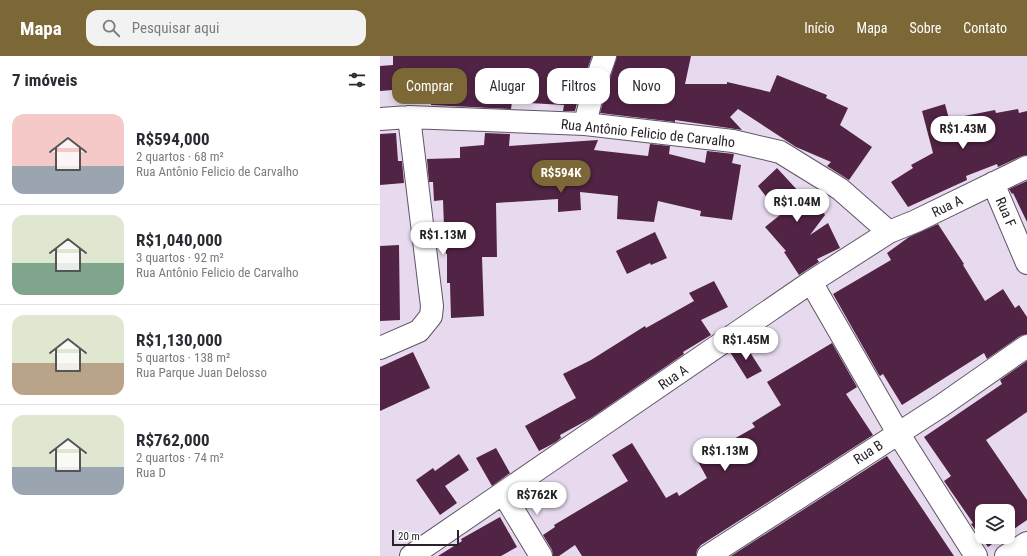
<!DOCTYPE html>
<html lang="pt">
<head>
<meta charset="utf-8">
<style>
  body { margin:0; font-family:"Roboto Condensed",sans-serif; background:#f2f2f3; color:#2b2b33; height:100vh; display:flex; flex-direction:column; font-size:15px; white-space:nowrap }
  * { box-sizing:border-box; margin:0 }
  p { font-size:13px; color:#7c7c81 }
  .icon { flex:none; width:22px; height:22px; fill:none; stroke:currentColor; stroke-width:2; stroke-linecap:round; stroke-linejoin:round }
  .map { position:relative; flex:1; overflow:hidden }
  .side { display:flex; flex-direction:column; background:#fff; width:380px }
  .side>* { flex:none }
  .guide { position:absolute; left:12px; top:12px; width:380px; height:36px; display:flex; gap:8px }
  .controls { position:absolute; left:595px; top:448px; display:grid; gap:8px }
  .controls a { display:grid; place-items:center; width:40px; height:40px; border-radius:8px; background:#fff; box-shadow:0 2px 6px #0003; font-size:20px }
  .scale { position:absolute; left:12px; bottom:10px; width:67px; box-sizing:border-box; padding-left:4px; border:2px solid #29242c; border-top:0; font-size:11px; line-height:14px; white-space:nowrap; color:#29242c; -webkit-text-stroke:3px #fff; paint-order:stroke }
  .price { position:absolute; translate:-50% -34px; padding:0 9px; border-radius:14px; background:#fff; color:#222; font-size:13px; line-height:26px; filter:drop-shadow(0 1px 2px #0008) }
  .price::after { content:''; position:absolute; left:50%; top:24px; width:12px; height:9px; margin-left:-6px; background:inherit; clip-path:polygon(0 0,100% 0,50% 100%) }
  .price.active { background:#7c6736; color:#fff }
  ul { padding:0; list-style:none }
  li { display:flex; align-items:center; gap:12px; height:100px; padding:0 12px }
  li+li { border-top:1px solid #e1e1e2 }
  li span { display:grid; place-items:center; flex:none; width:112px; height:80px; border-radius:12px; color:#555 }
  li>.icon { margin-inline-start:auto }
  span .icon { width:48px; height:48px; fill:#fffc; stroke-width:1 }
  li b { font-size:17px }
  h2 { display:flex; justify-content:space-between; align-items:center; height:48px; padding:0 12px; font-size:17px }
  .chip { padding:0 14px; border-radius:12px; background:#fff; box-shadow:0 2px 6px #0003; font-size:14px; line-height:36px }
  .chip.active { background:#7c6736; color:#fff }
  header { display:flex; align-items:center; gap:24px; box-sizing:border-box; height:56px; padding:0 20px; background:#7c6736; color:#fff }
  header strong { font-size:19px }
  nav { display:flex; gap:22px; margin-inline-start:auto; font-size:14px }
  .search { width:280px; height:36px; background:#f2f2f3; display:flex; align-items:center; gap:10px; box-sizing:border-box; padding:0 14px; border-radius:12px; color:#7c7c81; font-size:15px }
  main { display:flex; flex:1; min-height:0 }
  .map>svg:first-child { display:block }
  .building { fill:#512344 }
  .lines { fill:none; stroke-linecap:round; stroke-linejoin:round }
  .street-casing { stroke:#605566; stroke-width:24 }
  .secondary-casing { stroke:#605566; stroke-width:24 }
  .street { stroke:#fff; stroke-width:22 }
  .secondary { stroke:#fff; stroke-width:22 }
  .labels { text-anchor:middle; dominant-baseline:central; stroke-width:4; stroke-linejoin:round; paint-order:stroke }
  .street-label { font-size:14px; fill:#29242c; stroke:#fff }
</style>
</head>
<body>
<header>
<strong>Mapa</strong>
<div class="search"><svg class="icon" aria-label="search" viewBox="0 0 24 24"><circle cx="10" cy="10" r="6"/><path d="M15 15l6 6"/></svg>Pesquisar aqui</div>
<nav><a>Início</a><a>Mapa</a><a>Sobre</a><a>Contato</a></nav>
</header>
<main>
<section class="side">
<h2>7 imóveis<svg class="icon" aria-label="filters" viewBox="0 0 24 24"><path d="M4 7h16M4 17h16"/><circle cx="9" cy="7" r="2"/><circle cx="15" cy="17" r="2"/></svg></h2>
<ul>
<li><span style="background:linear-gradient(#f6c9c9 65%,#9aa5b1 0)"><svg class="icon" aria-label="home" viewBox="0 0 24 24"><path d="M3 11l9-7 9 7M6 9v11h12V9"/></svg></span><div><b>R$594,000</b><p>2 quartos · 68 m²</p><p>Rua Antônio Felicio de Carvalho</p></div></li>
<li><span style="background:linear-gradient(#dfe7d0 60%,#7fa58c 0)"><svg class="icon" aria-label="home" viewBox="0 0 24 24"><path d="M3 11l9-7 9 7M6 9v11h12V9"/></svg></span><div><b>R$1,040,000</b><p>3 quartos · 92 m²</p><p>Rua Antônio Felicio de Carvalho</p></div></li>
<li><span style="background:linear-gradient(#dfe7d0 60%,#b9a48a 0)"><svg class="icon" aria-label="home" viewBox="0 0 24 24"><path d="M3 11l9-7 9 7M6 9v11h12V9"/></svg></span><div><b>R$1,130,000</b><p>5 quartos · 138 m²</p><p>Rua Parque Juan Delosso</p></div></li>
<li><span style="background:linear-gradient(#dfe7d0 65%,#9aa5b1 0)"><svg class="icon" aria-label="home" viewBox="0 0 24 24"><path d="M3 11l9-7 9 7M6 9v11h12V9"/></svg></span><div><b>R$762,000</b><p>2 quartos · 74 m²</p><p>Rua D</p></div></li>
</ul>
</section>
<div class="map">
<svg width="647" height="500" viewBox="0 0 647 500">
  <rect width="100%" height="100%" fill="#e7daee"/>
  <path class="building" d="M 13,0 L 212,0 L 202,28 L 195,55 L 183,55 L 184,49 L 132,46 L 131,53 L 51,49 L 51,42 L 13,41 L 13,34 L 0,35 L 0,10 L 13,9 Z
    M 237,0 L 311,0 L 305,28 L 347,28 L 347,26 L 390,36 L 397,19 L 447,39 L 446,42 L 468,52 L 460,69 L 492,91 L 469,124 L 447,110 L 451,106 L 416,91 L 358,53 L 350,61 L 362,74 L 295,64 L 295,66 L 220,57 L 226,35 Z
    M 565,48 L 569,63 L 615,54 L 616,57 L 638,53 L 639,57 L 647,55 L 647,99 L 642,100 L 618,111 L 617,108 L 586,120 L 587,124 L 528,151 L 511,126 L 533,112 L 531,109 L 553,97 L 542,55 Z
    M 16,77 L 18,105 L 22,105 L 24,127 L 0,129 L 0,78 Z
    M 105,77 L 130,78 L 129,90 L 218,84 L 214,94 L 268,100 L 270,88 L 290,90 L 289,98 L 325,107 L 327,95 L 354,98 L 352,107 L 361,109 L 352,164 L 320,160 L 321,155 L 278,145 L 274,166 L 237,163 L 238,140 L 200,136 L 201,154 L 178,156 L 178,143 L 116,147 L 117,201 L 102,201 L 104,260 L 71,262 L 70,227 L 67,227 L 67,198 L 66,198 L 66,171 L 64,171 L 63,144 L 54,145 L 53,126 L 49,126 L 47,103 L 80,102 L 80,91 L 104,89 Z
    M 397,112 L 420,137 L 424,134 L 441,152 L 445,159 L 430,179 L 448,167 L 460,192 L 437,203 L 439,206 L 419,219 L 404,196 L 406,195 L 385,171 L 400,159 L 378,130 Z
    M 647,125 L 647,166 L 633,137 L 632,138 L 629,133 Z
    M 558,168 L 584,208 L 583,209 L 605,245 L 623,233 L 635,252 L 639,249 L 647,261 L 647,278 L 640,280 L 607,303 L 604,297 L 522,349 L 503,318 L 500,320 L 499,319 L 453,238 L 511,204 L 507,197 L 529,181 Z
    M 275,176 L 287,202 L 271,209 L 270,207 L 247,218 L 236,195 Z
    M 19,189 L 20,264 L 0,265 L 0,190 Z
    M 334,225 L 348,251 L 321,264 L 331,279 L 303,296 L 304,298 L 211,362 L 180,379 L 181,382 L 176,386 L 159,395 L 145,370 L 196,342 L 183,318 L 211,304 L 265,270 L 266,272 L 314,245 L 309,237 Z
    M 364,287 L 382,315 L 367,323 L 350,296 Z
    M 452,287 L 477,331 L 466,338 L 493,379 L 321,489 L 317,494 L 316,500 L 202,500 L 195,489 L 179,500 L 173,500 L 172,494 L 163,479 L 175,471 L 174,469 L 248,425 L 232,399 L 252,387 L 286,442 L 297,436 L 299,440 L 327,422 L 316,402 L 336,389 L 338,392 L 375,371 L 372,367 L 401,349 L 387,326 Z
    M 33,296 L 50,332 L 0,355 L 0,311 Z
    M 647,305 L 647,356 L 606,384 L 647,444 L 647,464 L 628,477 L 628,455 L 602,455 L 602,481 L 622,481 L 608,491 L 591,468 L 593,467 L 564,425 L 571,420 L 544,381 L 622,328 L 620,324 Z
    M 116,392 L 130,417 L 112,430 L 96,402 Z
    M 79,398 L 89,414 L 65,430 L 77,447 L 60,459 L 36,424 L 53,412 L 55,415 Z
    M 507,400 L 574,500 L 351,500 Z
    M 120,461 L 137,491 L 121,500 L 58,500 L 82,485 L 81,483 Z"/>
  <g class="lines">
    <defs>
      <path id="street" d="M 0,63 L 29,61 L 205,68 L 353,85 L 400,96 L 460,133 L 509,176
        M 205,68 L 214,31 L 225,0
        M 613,127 L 647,207
        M 431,226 L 518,377 L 596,500
        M 0,292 L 39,275 L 51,260 L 52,250 L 29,61
        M 123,437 L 161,500
        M 31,500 L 431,226 L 509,176 L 536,165 L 647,111
        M 328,500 L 561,350 L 647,290"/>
      <path id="secondary" d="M 626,500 L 647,487"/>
    </defs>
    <use href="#street" class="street-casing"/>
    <use href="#secondary" class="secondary-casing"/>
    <use href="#street" class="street"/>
    <use href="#secondary" class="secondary"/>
  </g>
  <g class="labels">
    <g class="street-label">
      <text transform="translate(268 77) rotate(6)">Rua Antônio Felicio de Carvalho</text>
      <text transform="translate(567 150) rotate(-26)">Rua A</text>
      <text transform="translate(626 156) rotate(67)">Rua F</text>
      <text transform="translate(293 321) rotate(-34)">Rua A</text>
      <text transform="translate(488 396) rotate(-33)">Rua B</text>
    </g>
  </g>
</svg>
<div class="controls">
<a><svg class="icon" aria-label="layers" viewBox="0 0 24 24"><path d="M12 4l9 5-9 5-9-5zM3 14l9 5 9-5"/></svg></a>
</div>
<div class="scale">20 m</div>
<b class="price" style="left:583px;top:94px">R$1.43M</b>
<b class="price active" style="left:181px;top:138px">R$594K</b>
<b class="price" style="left:417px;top:167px">R$1.04M</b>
<b class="price" style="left:63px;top:200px">R$1.13M</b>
<b class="price" style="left:366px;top:305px">R$1.45M</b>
<b class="price" style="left:345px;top:416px">R$1.13M</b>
<b class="price" style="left:157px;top:460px">R$762K</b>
<div class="guide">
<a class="chip active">Comprar</a>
<a class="chip">Alugar</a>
<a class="chip">Filtros</a>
<a class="chip">Novo</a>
</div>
</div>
</main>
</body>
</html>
